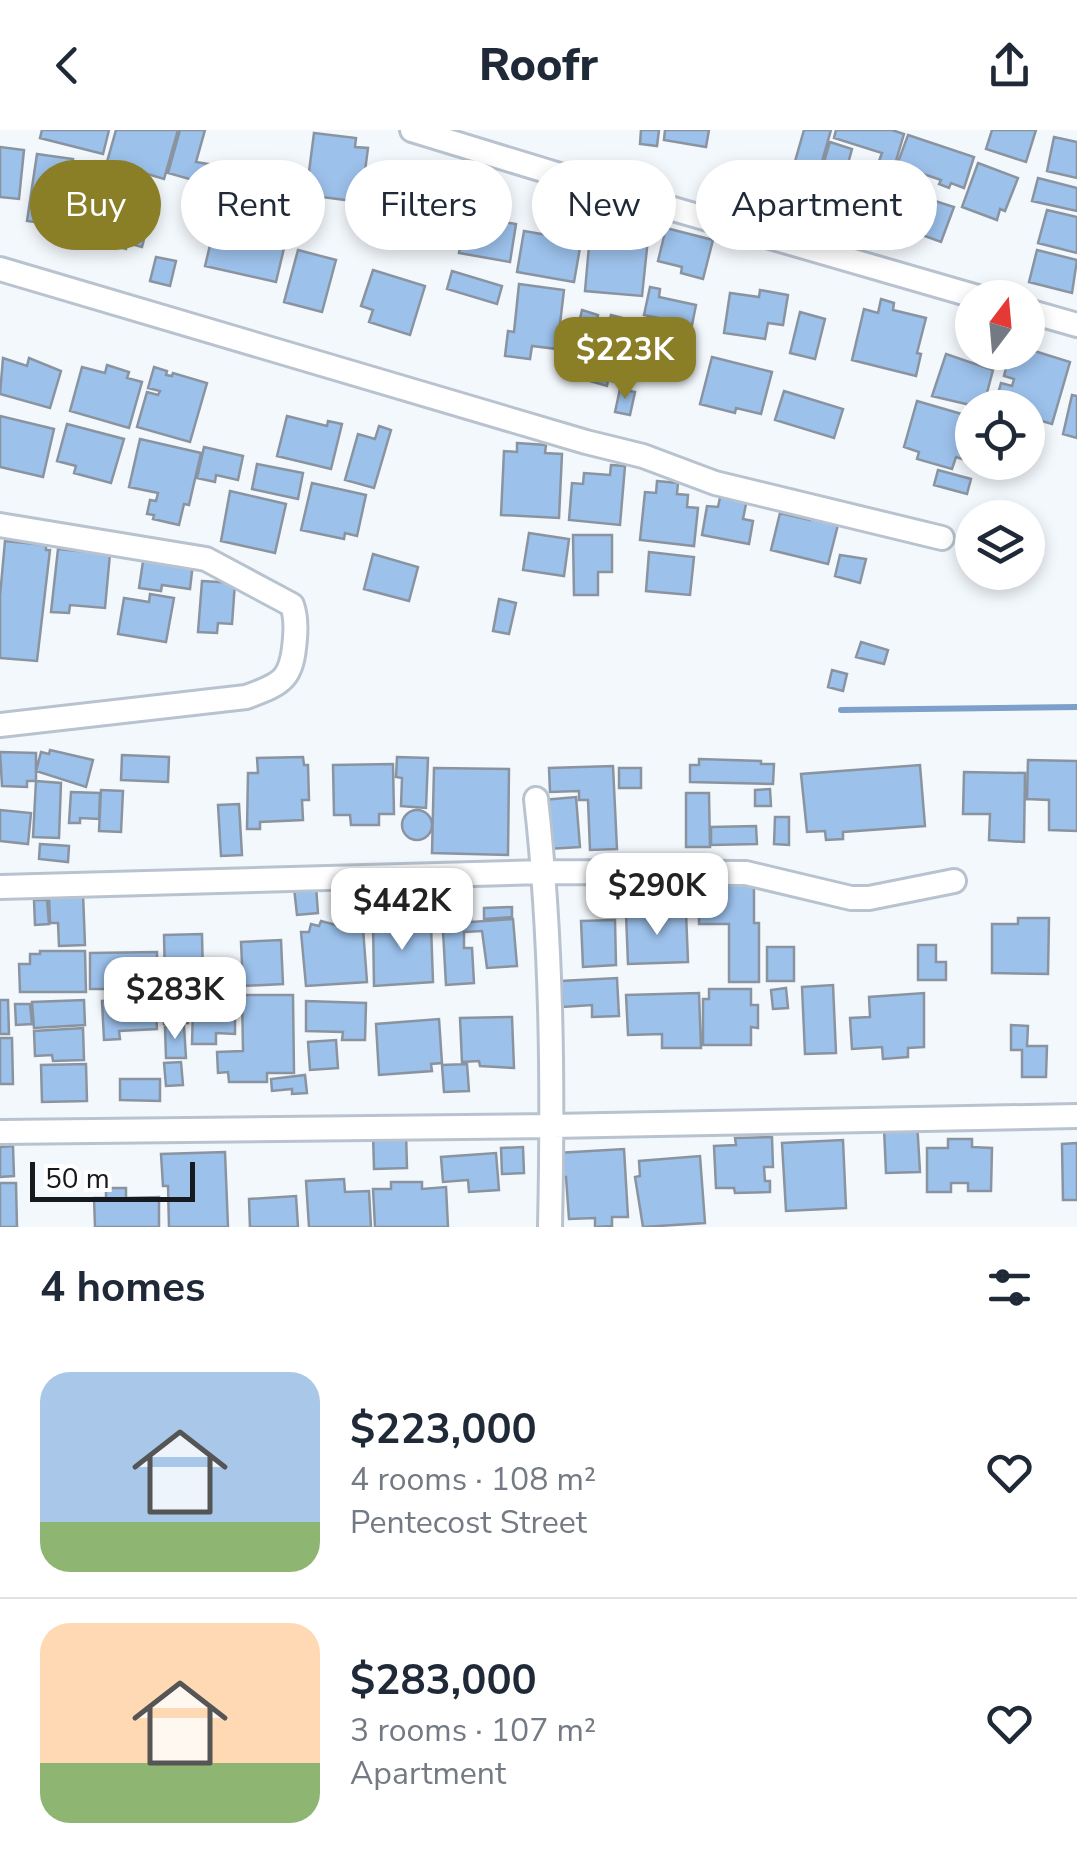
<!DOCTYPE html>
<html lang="en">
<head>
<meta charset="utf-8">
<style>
  body { margin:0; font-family:"Nunito Sans",sans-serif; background:#f6f6f7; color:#1f2937; height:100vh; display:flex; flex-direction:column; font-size:38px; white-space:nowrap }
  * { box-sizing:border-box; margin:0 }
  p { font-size:32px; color:#747a83 }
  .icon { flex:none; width:55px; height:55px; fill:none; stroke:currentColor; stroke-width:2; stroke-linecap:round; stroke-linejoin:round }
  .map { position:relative; height:1097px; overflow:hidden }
  .sheet { display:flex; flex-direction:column; background:#fff; flex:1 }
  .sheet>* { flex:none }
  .banner { position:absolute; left:30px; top:30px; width:1018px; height:90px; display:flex; gap:20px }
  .needle { width:65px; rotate:16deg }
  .tools { position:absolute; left:955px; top:150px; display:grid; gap:20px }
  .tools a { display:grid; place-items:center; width:90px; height:90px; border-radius:50%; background:#fff; box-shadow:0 5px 15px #0003; font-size:50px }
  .scale { position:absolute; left:30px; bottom:25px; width:165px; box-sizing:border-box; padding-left:10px; border:5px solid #161a1e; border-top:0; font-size:28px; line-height:35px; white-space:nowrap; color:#161a1e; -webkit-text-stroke:8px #fff; paint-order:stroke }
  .price { position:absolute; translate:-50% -85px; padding:0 22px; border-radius:20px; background:#fff; color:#222; font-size:32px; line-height:65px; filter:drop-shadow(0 2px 5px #0008) }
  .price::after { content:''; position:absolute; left:50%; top:60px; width:30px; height:22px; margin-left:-15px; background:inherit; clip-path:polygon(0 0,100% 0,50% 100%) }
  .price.selected { background:#8a7f26; color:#fff }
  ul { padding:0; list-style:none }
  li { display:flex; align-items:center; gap:30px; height:250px; padding:0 40px }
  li+li { border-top:2px solid #e0e1e3 }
  li span { display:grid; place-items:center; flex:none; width:280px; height:200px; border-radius:30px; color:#555 }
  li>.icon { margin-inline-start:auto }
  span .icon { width:120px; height:120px; fill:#fffc; stroke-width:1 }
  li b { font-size:42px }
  h2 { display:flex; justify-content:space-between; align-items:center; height:120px; padding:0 40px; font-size:42px }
  .chip { padding:0 35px; border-radius:45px; background:#fff; box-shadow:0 5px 15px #0003; font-size:35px; line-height:90px }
  .chip.selected { background:#8a7f26; color:#fff }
  header { display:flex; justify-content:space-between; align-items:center; height:130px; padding:0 40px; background:#fff; font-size:45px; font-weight:800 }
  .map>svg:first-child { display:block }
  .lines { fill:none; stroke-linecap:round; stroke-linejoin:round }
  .stream { stroke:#7ca0c9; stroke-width:6 }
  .building { fill:#9cc1eb; stroke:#8a94a0; stroke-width:2.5 }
  .street-casing { stroke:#b8c3cf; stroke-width:28 }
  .street { stroke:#fff; stroke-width:22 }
</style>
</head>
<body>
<header><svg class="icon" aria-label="back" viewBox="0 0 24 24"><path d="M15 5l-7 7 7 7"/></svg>Roofr<svg class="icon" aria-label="share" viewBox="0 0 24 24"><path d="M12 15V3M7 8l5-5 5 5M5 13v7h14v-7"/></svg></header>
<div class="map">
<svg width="1077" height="1097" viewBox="0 0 1077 1097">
  <rect width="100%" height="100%" fill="#f3f8fd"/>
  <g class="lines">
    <path class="stream" d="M 841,580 L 1077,577"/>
  </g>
  <path class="building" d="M 42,0 L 109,0 L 103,24 L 40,8 Z
    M 116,0 L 178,0 L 164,49 L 107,32 Z
    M 180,0 L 205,0 L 196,32 L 227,37 L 221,58 L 168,43 Z
    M 641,0 L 659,0 L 657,16 L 640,14 Z
    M 665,0 L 709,0 L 706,17 L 664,10 Z
    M 804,0 L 831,0 L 817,49 L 792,42 Z
    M 836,0 L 892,0 L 904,4 L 892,44 L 876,39 L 882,23 L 834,8 Z
    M 992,0 L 1036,0 L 1026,32 L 986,19 Z
    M 314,3 L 356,8 L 355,17 L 368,18 L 361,72 L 306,65 Z
    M 908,5 L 974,27 L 964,58 L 951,53 L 949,58 L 939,54 L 941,50 L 897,35 Z
    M 1054,7 L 1077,12 L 1077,48 L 1047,41 Z
    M 830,12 L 852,19 L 844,48 L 821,42 Z
    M 0,17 L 24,20 L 19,69 L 0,67 Z
    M 37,24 L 73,29 L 65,81 L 45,78 L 43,93 L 27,91 Z
    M 978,33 L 1018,48 L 1005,81 L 1000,79 L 997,90 L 962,77 Z
    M 390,43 L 437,55 L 424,110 L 382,99 L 388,78 L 378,76 Z
    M 1038,48 L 1077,58 L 1077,81 L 1032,71 Z
    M 97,57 L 154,71 L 142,117 L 127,113 L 126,119 L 101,112 L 103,104 L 86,100 Z
    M 889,63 L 914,70 L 913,74 L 919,76 L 915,90 L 922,92 L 917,109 L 903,105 L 905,99 L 881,92 Z
    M 935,71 L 954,77 L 941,112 L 922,105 Z
    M 1047,80 L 1077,87 L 1077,123 L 1038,113 Z
    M 465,86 L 516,94 L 510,132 L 459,123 Z
    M 252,88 L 289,97 L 276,152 L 205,136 L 211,111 L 221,113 L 226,91 L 245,95 L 244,102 L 249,104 Z
    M 591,93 L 649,99 L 642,166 L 585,161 Z
    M 549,96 L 570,100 L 568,110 L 581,112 L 574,152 L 517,142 L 524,101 L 547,105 Z
    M 666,98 L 713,110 L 703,149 L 681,143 L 682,137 L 658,131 Z
    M 298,120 L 336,130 L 322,182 L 284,172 Z
    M 1037,120 L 1077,130 L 1072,163 L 1029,152 Z
    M 156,127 L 176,131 L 170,156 L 150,151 Z
    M 373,140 L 425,156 L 410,205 L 369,192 L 373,180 L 361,176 Z
    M 452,141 L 502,156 L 497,174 L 447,159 Z
    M 519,154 L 564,160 L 557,219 L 532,216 L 530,229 L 505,226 L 508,201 L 514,202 Z
    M 650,157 L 660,159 L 659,167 L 696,175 L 692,195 L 644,185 Z
    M 760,160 L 788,165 L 783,195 L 768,193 L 765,209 L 724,203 L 730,163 L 759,167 Z
    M 881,169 L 894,173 L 893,180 L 926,188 L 917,223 L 921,224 L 916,246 L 852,230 L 864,179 L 878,183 Z
    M 582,180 L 598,185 L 586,230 L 571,226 Z
    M 800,182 L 825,189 L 815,229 L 790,223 Z
    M 611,185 L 637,192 L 632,211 L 639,214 L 627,255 L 608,250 L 607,256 L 586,250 L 596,217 L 601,219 Z
    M 1028,219 L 1070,232 L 1052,294 L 1028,287 L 1028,278 L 994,278 L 1001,253 L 1012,256 L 1014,249 L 1004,246 L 1010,222 L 1028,222 Z
    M 946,224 L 993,240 L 983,278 L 932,266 Z
    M 712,227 L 772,242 L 761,284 L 736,278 L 735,283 L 700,274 Z
    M 3,228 L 27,236 L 29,228 L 61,241 L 50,278 L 0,264 Z
    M 107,235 L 129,242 L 127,248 L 142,252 L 129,298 L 70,281 L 82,237 L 105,243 Z
    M 154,237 L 167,241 L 166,245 L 172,246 L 173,243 L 207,253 L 190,312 L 137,297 L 147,262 L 158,265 L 160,261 L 148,258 Z
    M 620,259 L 635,262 L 630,285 L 615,282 Z
    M 784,261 L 843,279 L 834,308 L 775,290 Z
    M 1072,265 L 1077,266 L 1077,308 L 1063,304 Z
    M 917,271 L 972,287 L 972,302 L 965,330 L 956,327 L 952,339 L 917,329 L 919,322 L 904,317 Z
    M 0,286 L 54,299 L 43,347 L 0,337 Z
    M 287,286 L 327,296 L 328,291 L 342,294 L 331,339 L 277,326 Z
    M 67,294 L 124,309 L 111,353 L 74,343 L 76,336 L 57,331 Z
    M 379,296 L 391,300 L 374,358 L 345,350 L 358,304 L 375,309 Z
    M 140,309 L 201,323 L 189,375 L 184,374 L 179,395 L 153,389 L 154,385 L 147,384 L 150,370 L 156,371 L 158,363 L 129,357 Z
    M 517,313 L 546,315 L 545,323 L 562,324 L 559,388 L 501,385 L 504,321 L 517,322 Z
    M 204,317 L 243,326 L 238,350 L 216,345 L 215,352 L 197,348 Z
    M 257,334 L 303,343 L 298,369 L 252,359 Z
    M 611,335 L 625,336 L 620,395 L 569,390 L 572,353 L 583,354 L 584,343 L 610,345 Z
    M 938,340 L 971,349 L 967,364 L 934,355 Z
    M 657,351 L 678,353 L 677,364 L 688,365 L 687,377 L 698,378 L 694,416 L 640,410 L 645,362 L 656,363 Z
    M 312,353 L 366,365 L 357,406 L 345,403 L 344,409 L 301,400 Z
    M 230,361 L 286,374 L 275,423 L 221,411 Z
    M 721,363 L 747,369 L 743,389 L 753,391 L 749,414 L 702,405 L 707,376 L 718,377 Z
    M 812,380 L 840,387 L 828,434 L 771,420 L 780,383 L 810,390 Z
    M 529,403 L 569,409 L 564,446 L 523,440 Z
    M 573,405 L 612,405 L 612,442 L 598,442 L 598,465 L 574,465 Z
    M 5,411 L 46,415 L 46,420 L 50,420 L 37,531 L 0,528 L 0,466 Z
    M 58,419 L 110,424 L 105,478 L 70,475 L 69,483 L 51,482 Z
    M 649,422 L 694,427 L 690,465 L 646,461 Z
    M 373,424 L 418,437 L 409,471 L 364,459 Z
    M 144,425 L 193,433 L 190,459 L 162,455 L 161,461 L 139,458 Z
    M 840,425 L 866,429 L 860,453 L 835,446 Z
    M 202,451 L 235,453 L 232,494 L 218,493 L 217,503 L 198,502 Z
    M 150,464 L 174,468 L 166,512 L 118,504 L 124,468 L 149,472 Z
    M 499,469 L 516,473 L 509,504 L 493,501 Z
    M 861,512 L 888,520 L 884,534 L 856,527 Z
    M 832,540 L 847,544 L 843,561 L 828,557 Z
    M 50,620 L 93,630 L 86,657 L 36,641 L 41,622 L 49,624 Z
    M 0,622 L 36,623 L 36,651 L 27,651 L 27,657 L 2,656 Z
    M 122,625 L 169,627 L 168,652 L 121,650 Z
    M 303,627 L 304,635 L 308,635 L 309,670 L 302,670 L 303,690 L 260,692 L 260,699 L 247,699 L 248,643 L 258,643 L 257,628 Z
    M 397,627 L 428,628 L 426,678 L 401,676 L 402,648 L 396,647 Z
    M 699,629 L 761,631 L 761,634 L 774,634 L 773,654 L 690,652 L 690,635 L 699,635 Z
    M 1028,630 L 1077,631 L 1077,701 L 1049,700 L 1049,670 L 1027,669 Z
    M 393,634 L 394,684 L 379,684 L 379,695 L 351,695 L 350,685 L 334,685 L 333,635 Z
    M 920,635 L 925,696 L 843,702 L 843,709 L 826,710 L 825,701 L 807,702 L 801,644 Z
    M 613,636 L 617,719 L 590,720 L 588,670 L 579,670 L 579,661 L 550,662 L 549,638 Z
    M 434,638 L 509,639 L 508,725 L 432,723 Z
    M 619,638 L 641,638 L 641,658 L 619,658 Z
    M 964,642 L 1025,643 L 1024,712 L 989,710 L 990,684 L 963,684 Z
    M 36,651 L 61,653 L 59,708 L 33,707 Z
    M 770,659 L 771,676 L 755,676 L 755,660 Z
    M 101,660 L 123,661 L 121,702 L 99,701 Z
    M 71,662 L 100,663 L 99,689 L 80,688 L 80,693 L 69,693 Z
    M 686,663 L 709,663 L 710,717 L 686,717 Z
    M 576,667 L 580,717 L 548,719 L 543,670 Z
    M 239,674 L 242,725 L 221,726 L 218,675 Z
    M 0,680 L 31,683 L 28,714 L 0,711 Z
    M402 695a15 15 0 1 1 30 0a15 15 0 1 1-30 0Z
    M 775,687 L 789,687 L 789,715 L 774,714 Z
    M 756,696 L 757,714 L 711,715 L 711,697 Z
    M 40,714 L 69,716 L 68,732 L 39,729 Z
    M 699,754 L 754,754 L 754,793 L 759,793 L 759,852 L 729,852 L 729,794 L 699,794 Z
    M 316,756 L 318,783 L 297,785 L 294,758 Z
    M 83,763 L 85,815 L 59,816 L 58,793 L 50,793 L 49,765 Z
    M 441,765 L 455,765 L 456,779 L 471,782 L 471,792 L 513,789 L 517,836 L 487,838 L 482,801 L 464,802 L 464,818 L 472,818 L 474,853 L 446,855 Z
    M 34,770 L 47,770 L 49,794 L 35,795 Z
    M 512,777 L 512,787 L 484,789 L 484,778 Z
    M 686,782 L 688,832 L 628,834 L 626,784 Z
    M 339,788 L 350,791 L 351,798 L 363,798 L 367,852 L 306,856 L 301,802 L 309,802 L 311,794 L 319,796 L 321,791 L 336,795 Z
    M 1018,788 L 1049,788 L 1048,844 L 992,843 L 992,794 L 1018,794 Z
    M 406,790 L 406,796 L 431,795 L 433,852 L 374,856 L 373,791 Z
    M 615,790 L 616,835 L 583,837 L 581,791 Z
    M 202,804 L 203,847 L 165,849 L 164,805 Z
    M 281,810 L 283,854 L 243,856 L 241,812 Z
    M 918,815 L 936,815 L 936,832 L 946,832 L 946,850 L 918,850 Z
    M 767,817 L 794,817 L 794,851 L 767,851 Z
    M 40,821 L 85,821 L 86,862 L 20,862 L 19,834 L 30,834 L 30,824 L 40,824 Z
    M 157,822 L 157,859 L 90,859 L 90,823 Z
    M 617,848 L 619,886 L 592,887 L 592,875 L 563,877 L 561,851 Z
    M 833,855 L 836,923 L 805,924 L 802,857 Z
    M 786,858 L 788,878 L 773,879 L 771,860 Z
    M 709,859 L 751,859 L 751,875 L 758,875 L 758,898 L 751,897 L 751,915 L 703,915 L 703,869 L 709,869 Z
    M 699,863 L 701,918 L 662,918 L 662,904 L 628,905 L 626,865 Z
    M 924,863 L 924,917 L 908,918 L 908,927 L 883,929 L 882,917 L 852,919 L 850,888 L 870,887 L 869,867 Z
    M 242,865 L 293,865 L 294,943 L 267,943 L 267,952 L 229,952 L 228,942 L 218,943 L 217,922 L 243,921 Z
    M 155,869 L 157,899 L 119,901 L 120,909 L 104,910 L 102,871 Z
    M 0,870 L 8,870 L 9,904 L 0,904 Z
    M 84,870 L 85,895 L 34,898 L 32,872 Z
    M 306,871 L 366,873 L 365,910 L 342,910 L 343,902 L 306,901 Z
    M 15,874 L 30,874 L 32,894 L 16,895 Z
    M 193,878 L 235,879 L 235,904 L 216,903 L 216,914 L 192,914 Z
    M 187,879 L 188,893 L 164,894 L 164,880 Z
    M 512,887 L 514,938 L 480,936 L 479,931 L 462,932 L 460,888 Z
    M 439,889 L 442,933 L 431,934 L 432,941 L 379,945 L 376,894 Z
    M 1011,895 L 1028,896 L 1027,916 L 1047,916 L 1046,947 L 1022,947 L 1022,920 L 1011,920 Z
    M 184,896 L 186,928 L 166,928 L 165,897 Z
    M 83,898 L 84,930 L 53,931 L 52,925 L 35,926 L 34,901 Z
    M 0,908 L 12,908 L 13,954 L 0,954 Z
    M 336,910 L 338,938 L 310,940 L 308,912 Z
    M 181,932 L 183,955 L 166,956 L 164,933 Z
    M 86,934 L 87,971 L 42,972 L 41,935 Z
    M 467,934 L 469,961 L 444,962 L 442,935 Z
    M 305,945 L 307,963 L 292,964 L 292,959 L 272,961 L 271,949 Z
    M 120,949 L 160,949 L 160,971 L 120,970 Z
    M 917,991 L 920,1042 L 886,1043 L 884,998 Z
    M 406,1002 L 407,1038 L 374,1039 L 373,1003 Z
    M 772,1007 L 773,1037 L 764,1037 L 765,1051 L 770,1051 L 770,1062 L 735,1063 L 734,1058 L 716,1058 L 714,1016 L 736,1015 L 735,1008 Z
    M 948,1009 L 972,1009 L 972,1017 L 992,1018 L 991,1061 L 968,1061 L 968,1053 L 951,1053 L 951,1062 L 927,1062 L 927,1018 L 948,1018 Z
    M 843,1010 L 846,1078 L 786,1081 L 782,1013 Z
    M 1077,1013 L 1077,1070 L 1063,1070 L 1062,1014 Z
    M 13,1016 L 14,1046 L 0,1047 L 0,1017 Z
    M 523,1017 L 524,1043 L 502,1044 L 501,1018 Z
    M 624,1019 L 628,1087 L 612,1087 L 612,1096 L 595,1097 L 595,1088 L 569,1089 L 566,1047 L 559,1047 L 557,1023 Z
    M 225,1022 L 228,1097 L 169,1097 L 168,1056 L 163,1056 L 161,1024 Z
    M 496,1023 L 499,1060 L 469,1062 L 468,1050 L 443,1052 L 441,1027 Z
    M 700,1026 L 705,1093 L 643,1097 L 635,1047 L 640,1046 L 639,1031 Z
    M 344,1049 L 345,1062 L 369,1061 L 371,1097 L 309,1097 L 306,1051 Z
    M 391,1052 L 422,1052 L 422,1059 L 446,1057 L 448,1097 L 375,1097 L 373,1059 L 391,1059 Z
    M 0,1053 L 16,1053 L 17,1097 L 0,1097 Z
    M 106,1058 L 126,1058 L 126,1068 L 159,1067 L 159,1097 L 95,1097 L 94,1068 L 106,1068 Z
    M 296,1066 L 298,1097 L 250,1097 L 249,1069 Z"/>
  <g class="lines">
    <defs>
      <path id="street" d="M 412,0 L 635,68 L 981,168
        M 0,139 L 586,312 L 643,326 L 715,353 L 942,408
        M 1028,181 L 1077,195
        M 0,395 L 206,429 L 292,475 C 296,486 296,496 295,508 C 292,549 284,553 246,567 L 0,595
        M 536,669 C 552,810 553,955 550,1097
        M 0,757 L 544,742 L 746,743 L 851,768 L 869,768 L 954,751
        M 0,1002 L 552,996 L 1077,986"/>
    </defs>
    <use href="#street" class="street-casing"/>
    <use href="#street" class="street"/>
  </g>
</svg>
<div class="tools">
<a><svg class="needle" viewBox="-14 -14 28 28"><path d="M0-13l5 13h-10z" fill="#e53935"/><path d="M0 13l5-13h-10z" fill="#747a83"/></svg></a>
<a><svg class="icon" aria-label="locate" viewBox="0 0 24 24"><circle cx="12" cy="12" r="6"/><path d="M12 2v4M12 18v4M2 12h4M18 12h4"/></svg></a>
<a><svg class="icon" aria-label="layers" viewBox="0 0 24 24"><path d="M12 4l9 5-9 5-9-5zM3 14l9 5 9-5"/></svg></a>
</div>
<div class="scale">50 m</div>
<b class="price selected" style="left:625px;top:272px">$223K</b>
<b class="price" style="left:657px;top:808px">$290K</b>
<b class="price" style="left:402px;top:823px">$442K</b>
<b class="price" style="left:175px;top:912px">$283K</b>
<div class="banner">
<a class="chip selected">Buy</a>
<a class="chip">Rent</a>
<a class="chip">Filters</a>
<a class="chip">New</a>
<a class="chip">Apartment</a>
</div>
</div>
<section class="sheet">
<h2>4 homes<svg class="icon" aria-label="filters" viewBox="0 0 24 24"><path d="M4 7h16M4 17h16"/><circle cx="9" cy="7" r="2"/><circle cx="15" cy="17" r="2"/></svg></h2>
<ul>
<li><span style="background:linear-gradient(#a9c7e8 75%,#8fb573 0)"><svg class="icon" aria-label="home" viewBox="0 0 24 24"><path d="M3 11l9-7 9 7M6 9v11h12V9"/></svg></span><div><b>$223,000</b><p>4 rooms · 108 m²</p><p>Pentecost Street</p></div><svg class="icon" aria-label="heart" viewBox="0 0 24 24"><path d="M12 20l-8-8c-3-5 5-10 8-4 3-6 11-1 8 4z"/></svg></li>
<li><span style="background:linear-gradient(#ffd9b3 70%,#8fb573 0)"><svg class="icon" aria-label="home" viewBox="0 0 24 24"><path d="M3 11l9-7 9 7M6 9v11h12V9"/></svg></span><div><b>$283,000</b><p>3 rooms · 107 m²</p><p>Apartment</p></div><svg class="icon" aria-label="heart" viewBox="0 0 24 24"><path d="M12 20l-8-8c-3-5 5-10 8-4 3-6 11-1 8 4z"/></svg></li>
</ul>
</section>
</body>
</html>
